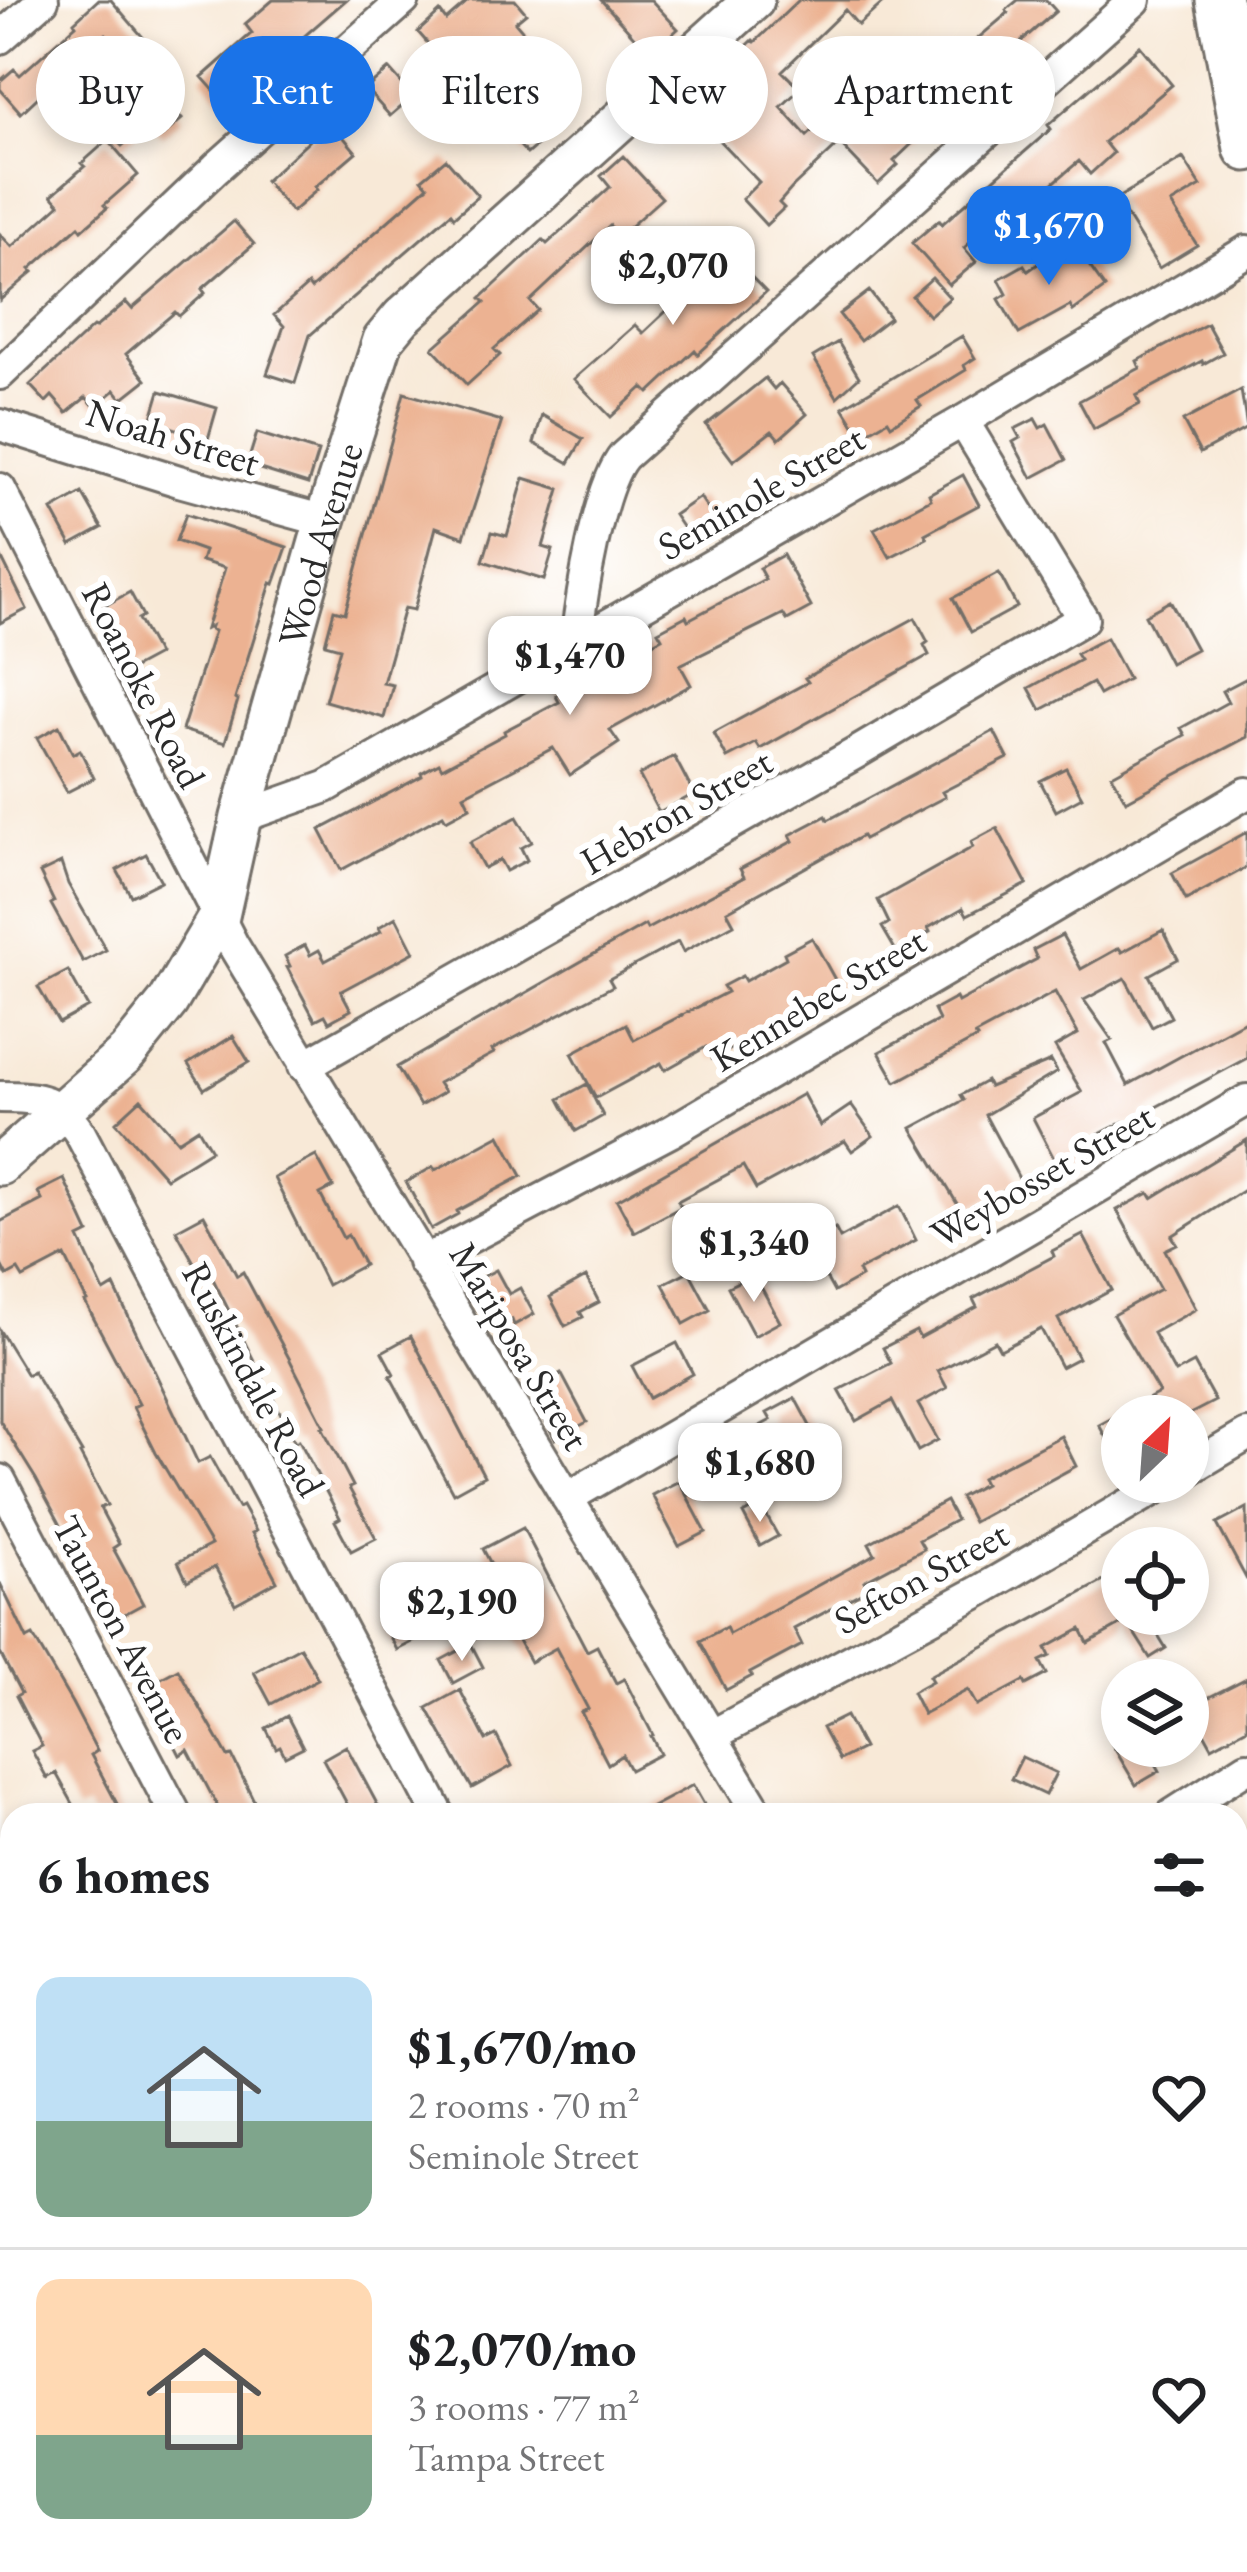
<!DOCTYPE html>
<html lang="en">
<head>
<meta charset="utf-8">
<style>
  body { margin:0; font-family:"EB Garamond",serif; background:#f2f2f2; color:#202124; height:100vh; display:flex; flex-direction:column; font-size:45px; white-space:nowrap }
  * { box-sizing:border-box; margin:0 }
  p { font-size:39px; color:#757577 }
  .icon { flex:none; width:66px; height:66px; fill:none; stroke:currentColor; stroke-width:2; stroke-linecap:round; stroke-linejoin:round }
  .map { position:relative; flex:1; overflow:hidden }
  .drawer { position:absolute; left:0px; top:1803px; width:1248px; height:771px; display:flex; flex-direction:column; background:#fff; border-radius:36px 36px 0 0; box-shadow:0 6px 18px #0003 }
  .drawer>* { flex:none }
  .hud { position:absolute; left:36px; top:36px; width:1176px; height:108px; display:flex; gap:24px }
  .needle { width:78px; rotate:25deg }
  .fabs { position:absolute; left:1101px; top:1395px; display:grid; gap:24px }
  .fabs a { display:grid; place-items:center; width:108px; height:108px; border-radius:50%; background:#fff; box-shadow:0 6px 18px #0003; font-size:60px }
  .price { position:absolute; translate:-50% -102px; padding:0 27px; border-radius:24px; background:#fff; color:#222; font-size:39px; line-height:78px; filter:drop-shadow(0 3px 6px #0008) }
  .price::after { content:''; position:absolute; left:50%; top:72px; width:36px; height:27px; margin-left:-18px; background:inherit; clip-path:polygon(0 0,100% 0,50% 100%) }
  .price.selected { background:#1a73e8; color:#fff }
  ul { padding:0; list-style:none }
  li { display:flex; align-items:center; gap:36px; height:300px; padding:0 36px }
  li+li { border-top:3px solid #e0e0e0 }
  li span { display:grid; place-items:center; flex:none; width:336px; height:240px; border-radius:24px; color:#555 }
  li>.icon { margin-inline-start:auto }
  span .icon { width:144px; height:144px; fill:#fffc; stroke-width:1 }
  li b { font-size:51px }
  h2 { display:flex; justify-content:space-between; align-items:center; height:144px; padding:0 36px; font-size:51px }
  .tag { padding:0 42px; border-radius:54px; background:#fff; box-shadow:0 6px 18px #0003; font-size:42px; line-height:108px }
  .tag.selected { background:#1a73e8; color:#fff }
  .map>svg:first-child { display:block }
  .building { fill:#ecb292 }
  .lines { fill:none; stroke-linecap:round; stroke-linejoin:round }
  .street-casing { stroke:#736e67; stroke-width:36 }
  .secondary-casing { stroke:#736e67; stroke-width:45 }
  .primary-casing { stroke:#736e67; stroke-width:51 }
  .street { stroke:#fff; stroke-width:30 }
  .secondary { stroke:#fff; stroke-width:39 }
  .primary { stroke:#fff; stroke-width:45 }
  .labels { text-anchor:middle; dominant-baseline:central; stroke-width:12; stroke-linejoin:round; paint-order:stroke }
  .street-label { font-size:39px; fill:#2b2b2b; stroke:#fff }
</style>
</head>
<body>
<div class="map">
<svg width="1247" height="2572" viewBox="0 0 1247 2572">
  <rect width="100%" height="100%" fill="#fff"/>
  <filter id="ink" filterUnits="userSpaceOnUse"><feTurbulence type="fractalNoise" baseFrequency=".00833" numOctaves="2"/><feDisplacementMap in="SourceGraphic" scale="24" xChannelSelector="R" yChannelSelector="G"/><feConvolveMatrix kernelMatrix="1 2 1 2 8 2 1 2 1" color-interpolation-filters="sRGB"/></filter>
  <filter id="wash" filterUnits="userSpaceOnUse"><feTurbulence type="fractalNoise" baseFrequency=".004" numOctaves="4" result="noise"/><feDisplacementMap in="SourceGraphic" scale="48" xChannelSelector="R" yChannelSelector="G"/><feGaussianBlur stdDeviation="2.7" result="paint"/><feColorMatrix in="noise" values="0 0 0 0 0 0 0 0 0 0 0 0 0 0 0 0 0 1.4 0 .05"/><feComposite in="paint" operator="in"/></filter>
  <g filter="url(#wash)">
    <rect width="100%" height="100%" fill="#f8e9d7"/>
    <g id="blocks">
      <path class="building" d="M 98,0 L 111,0 L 160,57 L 141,74 L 106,34 L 73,63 L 79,70 L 57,89 L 52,84 L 21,113 L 0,89 L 0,81 L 14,69 L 20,75 L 76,25 L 74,22 Z
        M 273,0 L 346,0 L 226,104 L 202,77 L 252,33 L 245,24 Z
        M 469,0 L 515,0 L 526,13 L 515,22 L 551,64 L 531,81 L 498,43 L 458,78 L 418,32 L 440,12 L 446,20 Z
        M 601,0 L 651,0 L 678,29 L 650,54 Z
        M 799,0 L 886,0 L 858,25 L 845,10 L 782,71 L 800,89 L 781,107 L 807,136 L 823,121 L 842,141 L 792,188 L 779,203 L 784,208 L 766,225 L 742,199 L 759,182 L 689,109 L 735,64 L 732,60 L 753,40 L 755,42 Z
        M 1018,0 L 1046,0 L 1056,11 L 1003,57 L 1005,60 L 976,83 L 894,161 L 898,165 L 878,184 L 841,145 L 860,126 L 870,136 L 938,72 L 1008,13 L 1006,10 Z
        M 1140,46 L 1172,85 L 1104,142 L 1113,153 L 1090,174 L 1079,161 L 1037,197 L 1030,190 L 964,248 L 976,262 L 949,285 L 912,243 L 939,220 L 942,224 L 1051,129 L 1048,125 Z
        M 389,69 L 413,96 L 390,116 L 366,89 Z
        M 146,77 L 182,119 L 162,136 L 150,121 L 122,146 L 96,120 Z
        M 525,103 L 551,133 L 527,154 L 501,124 Z
        M 330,121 L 356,152 L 315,187 L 317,190 L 292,212 L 265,181 Z
        M 108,140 L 138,175 L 104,205 L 107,208 L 82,230 L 79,226 L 30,269 L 33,272 L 0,300 L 0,234 L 12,247 L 60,204 L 52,195 L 85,166 L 82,163 Z
        M 623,156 L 662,198 L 617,238 L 610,226 L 530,301 L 538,310 L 494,349 L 500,355 L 467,385 L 433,348 L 485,302 L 481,298 L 513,268 L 543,240 L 547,244 L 610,187 L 601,176 Z
        M 1183,158 L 1201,186 L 1171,204 L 1197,245 L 1159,268 L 1116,199 Z
        M 446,159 L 478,196 L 454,217 L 451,213 L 310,335 L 295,383 L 267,374 L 284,326 L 274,315 L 308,285 L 311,289 L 428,186 L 422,179 Z
        M 234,221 L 254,244 L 202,289 L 205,293 L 179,316 L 175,312 L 126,354 L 146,380 L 122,399 L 115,390 L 95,407 L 86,397 L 67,413 L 52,396 L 46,402 L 30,385 L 93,327 L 95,328 L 126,302 L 132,309 Z
        M 1071,240 L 1105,288 L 1073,311 L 1070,306 L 1019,334 L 999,299 L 1007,294 L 999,279 L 1024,265 L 1028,271 Z
        M 691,242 L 713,268 L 728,253 L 766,292 L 698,354 L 695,350 L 649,393 L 643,387 L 611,417 L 574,379 L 635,325 L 643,333 L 678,300 L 657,272 Z
        M 932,278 L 950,298 L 929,316 L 912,296 Z
        M 869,291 L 890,318 L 860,341 L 839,314 Z
        M 1207,324 L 1223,353 L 1203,364 L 1202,361 L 1136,396 L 1140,404 L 1094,429 L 1079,401 L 1140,368 L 1137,361 Z
        M 962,336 L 975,358 L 964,365 L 966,370 L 917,400 L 921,406 L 891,425 L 888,420 L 861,436 L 843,407 Z
        M 838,342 L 859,377 L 837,397 L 813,357 Z
        M 765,378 L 774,389 L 780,383 L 807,414 L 779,439 L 772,431 L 733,461 L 706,425 Z
        M 1241,390 L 1247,428 L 1200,453 L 1183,421 Z
        M 160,391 L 217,408 L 208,439 L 151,421 Z
        M 404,393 L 502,421 L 464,537 L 436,527 L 414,610 L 404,608 L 383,683 L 393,685 L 384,718 L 325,701 L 340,648 L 325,644 L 334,610 L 345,613 Z
        M 542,415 L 583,439 L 569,463 L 534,443 Z
        M 1035,419 L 1040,428 L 1047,424 L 1066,460 L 1032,478 L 1013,442 L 1020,438 L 1015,429 Z
        M 257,433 L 318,452 L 308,484 L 247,465 Z
        M 963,475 L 979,505 L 925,534 L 927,538 L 890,557 L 874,529 L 931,499 L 929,494 Z
        M 524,478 L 560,489 L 543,547 L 553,550 L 544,580 L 483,561 L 492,532 L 507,536 Z
        M 82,493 L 102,528 L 71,545 L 52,510 Z
        M 700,497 L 719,526 L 693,543 L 674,515 Z
        M 186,514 L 287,547 L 274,584 L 271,583 L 235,699 L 238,700 L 225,743 L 182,730 L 214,631 L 210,629 L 211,626 L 206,629 L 225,568 L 201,561 L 204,551 L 176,541 Z
        M 0,555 L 27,609 L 0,623 Z
        M 783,555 L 811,607 L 787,620 L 783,614 L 680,665 L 691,685 L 610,730 L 619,743 L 570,775 L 553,748 L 464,795 L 470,807 L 446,820 L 443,815 L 341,870 L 320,830 L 422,776 L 421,773 L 439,763 L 442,768 L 505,734 L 504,731 L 559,702 L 556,696 L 662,638 L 658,631 L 686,616 L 688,620 L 765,579 L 759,568 Z
        M 999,573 L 1017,607 L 971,632 L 953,598 Z
        M 130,592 L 143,616 L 138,619 L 158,655 L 130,670 L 97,610 Z
        M 1170,601 L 1196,649 L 1170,663 L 1145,615 Z
        M 915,618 L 928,642 L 924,645 L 929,655 L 760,749 L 756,743 L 727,758 L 714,733 L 808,682 L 805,678 Z
        M 1106,638 L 1128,679 L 1099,695 L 1092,683 L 1041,710 L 1029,688 L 1080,660 L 1076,654 Z
        M 1247,678 L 1247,737 L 1126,801 L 1112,775 L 1185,735 L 1181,728 L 1228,702 L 1222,691 Z
        M 59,726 L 73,754 L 80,750 L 94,778 L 67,792 L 37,738 Z
        M 994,731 L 1008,758 L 942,792 L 945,797 L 864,839 L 862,836 L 727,911 L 734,924 L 683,952 L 678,942 L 609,979 L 613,986 L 492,1050 L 494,1053 L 438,1083 L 444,1092 L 420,1106 L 397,1067 L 608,946 L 645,925 L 647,929 L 744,877 L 740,869 L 793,841 L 790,835 L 826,816 L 828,820 Z
        M 674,756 L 694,794 L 659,813 L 639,775 Z
        M 1066,768 L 1082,797 L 1056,811 L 1040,781 Z
        M 517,817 L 532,842 L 521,848 L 527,860 L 506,871 L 500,860 L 484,868 L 470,842 Z
        M 997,828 L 1027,884 L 967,915 L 963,908 L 928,928 L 930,932 L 896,951 L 882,927 L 889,923 L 878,900 L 973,847 L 971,842 Z
        M 1247,832 L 1247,867 L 1186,900 L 1172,873 Z
        M 146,854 L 161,881 L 131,896 L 117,870 Z
        M 61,863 L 68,884 L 106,950 L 83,962 L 51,904 L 54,902 L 40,873 Z
        M 396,917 L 414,952 L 341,991 L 351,1010 L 329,1022 L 325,1015 L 315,1020 L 287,967 L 290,966 L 285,956 L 305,945 L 310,955 L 319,950 L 325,961 L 381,931 L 379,927 Z
        M 1163,930 L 1178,959 L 1149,975 L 1171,1017 L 1152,1027 L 1125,978 L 1084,1000 L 1112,1040 L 1106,1043 L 1128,1085 L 1247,1020 L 1247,1058 L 1143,1114 L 1145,1117 L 1126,1127 L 1123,1122 L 1082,1143 L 1090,1157 L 1061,1172 L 1033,1118 L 1082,1092 L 1055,1047 L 1078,1034 L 1055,992 L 975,1035 L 977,1038 L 896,1082 L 879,1052 L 939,1020 L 934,1010 L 956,998 L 958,1002 L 1037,959 L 1033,950 L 1062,935 L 1081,969 L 1119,948 L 1122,952 Z
        M 812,938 L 839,987 L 738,1041 L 739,1045 L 712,1059 L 706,1047 L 665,1070 L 661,1063 L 596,1098 L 572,1053 L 626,1024 L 634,1040 L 727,992 L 723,986 L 742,976 L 745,981 L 786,958 L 784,953 Z
        M 68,971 L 88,1007 L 59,1023 L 38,987 Z
        M 233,1036 L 249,1062 L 204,1089 L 188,1064 Z
        M 1051,1061 L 1057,1072 L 985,1115 L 1021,1182 L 962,1212 L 912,1128 L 964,1100 L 961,1095 L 986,1081 L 989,1087 Z
        M 587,1084 L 603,1116 L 576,1131 L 559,1099 Z
        M 803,1094 L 820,1126 L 851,1105 L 873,1136 L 852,1151 L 845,1141 L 756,1189 L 743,1166 L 678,1201 L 681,1207 L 634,1232 L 617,1200 Z
        M 141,1099 L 178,1141 L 198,1128 L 211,1150 L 166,1178 L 116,1122 Z
        M 500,1135 L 522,1176 L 457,1211 L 458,1214 L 431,1229 L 406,1182 L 433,1167 L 435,1170 Z
        M 1247,1140 L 1247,1188 L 1172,1236 L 1177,1244 L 1165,1250 L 1196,1309 L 1153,1333 L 1175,1373 L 1194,1363 L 1215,1401 L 1186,1416 L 1122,1416 L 1122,1467 L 1099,1425 L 1159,1393 L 1113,1315 L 1160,1289 L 1117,1210 L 1149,1193 L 1152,1198 Z
        M 316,1156 L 333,1187 L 320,1194 L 343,1238 L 348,1235 L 364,1265 L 327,1285 L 274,1178 Z
        M 64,1179 L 89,1233 L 79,1238 L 104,1292 L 114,1286 L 198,1463 L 210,1457 L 238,1508 L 242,1506 L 256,1531 L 252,1533 L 277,1581 L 235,1604 L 215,1567 L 187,1581 L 178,1562 L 211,1545 L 156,1453 L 133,1407 L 139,1404 L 85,1302 L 87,1301 L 65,1256 L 23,1278 L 18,1270 L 7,1276 L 0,1263 L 0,1222 L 42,1200 L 38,1192 Z
        M 899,1206 L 916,1240 L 858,1271 L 861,1277 L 834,1292 L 807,1243 L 835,1228 L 840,1238 Z
        M 204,1215 L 237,1276 L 243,1272 L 290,1360 L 324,1426 L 322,1427 L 353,1486 L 349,1488 L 376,1538 L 351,1551 L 335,1521 L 340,1518 L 299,1440 L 295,1442 L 210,1273 L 202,1277 L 176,1230 Z
        M 1083,1235 L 1112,1290 L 1058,1319 L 1078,1358 L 1061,1367 L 1041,1329 L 1000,1350 L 995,1341 L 938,1371 L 947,1388 L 918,1404 L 938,1440 L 918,1451 L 892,1401 L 856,1421 L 839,1390 L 891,1363 L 883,1348 L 916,1331 L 920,1338 L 977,1307 L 973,1299 L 1054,1256 L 1052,1251 Z
        M 496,1270 L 509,1294 L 520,1288 L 534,1314 L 514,1325 L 512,1320 L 494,1330 L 469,1284 Z
        M 689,1271 L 710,1310 L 684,1324 L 663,1284 Z
        M 754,1274 L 780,1322 L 754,1336 L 728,1287 Z
        M 586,1277 L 599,1302 L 580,1312 L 583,1317 L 565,1326 L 550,1297 Z
        M 0,1331 L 27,1375 L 33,1371 L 82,1453 L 80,1454 L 107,1505 L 100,1508 L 119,1544 L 113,1548 L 143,1604 L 106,1624 L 91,1598 L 98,1594 L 36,1479 L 0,1421 Z
        M 411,1336 L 484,1476 L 453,1493 L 390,1376 L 394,1374 L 382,1352 Z
        M 677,1343 L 693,1374 L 649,1398 L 632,1366 Z
        M 561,1373 L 587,1422 L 555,1439 L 529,1391 Z
        M 795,1398 L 824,1452 L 785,1473 L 790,1482 L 762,1497 L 732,1441 L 771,1420 L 767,1413 Z
        M 1061,1436 L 1076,1466 L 973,1522 L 960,1497 L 984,1484 L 981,1478 Z
        M 679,1481 L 706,1532 L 679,1546 L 652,1495 Z
        M 946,1501 L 956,1520 L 919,1540 L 924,1549 L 864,1581 L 868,1589 L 794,1629 L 802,1645 L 750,1673 L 752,1676 L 726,1690 L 700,1641 L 726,1627 L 729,1634 L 875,1554 L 869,1543 Z
        M 760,1504 L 778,1536 L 760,1546 L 743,1514 Z
        M 1247,1508 L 1247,1580 L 1217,1524 Z
        M 523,1528 L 587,1651 L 597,1646 L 616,1683 L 624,1679 L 653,1735 L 651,1736 L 660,1754 L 630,1770 L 622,1755 L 608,1764 L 581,1712 L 588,1709 L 556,1648 L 530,1662 L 514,1633 L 520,1630 L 506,1605 L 511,1602 L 483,1549 Z
        M 1122,1571 L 1122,1614 L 1145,1614 L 1166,1648 L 1150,1658 L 1122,1614 L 1122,1624 L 1088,1643 L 1081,1629 L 1046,1648 L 1050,1656 L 1040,1661 L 1047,1674 L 1026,1685 L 1024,1681 L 977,1706 L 968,1690 L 923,1714 L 912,1692 L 932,1681 L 929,1676 Z
        M 0,1583 L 27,1639 L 33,1636 L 72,1703 L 97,1751 L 91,1755 L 123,1815 L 92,1815 L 87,1806 L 77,1811 L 56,1773 L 47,1778 L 32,1751 L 42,1746 L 16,1696 L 21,1693 L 0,1653 Z
        M 416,1608 L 430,1633 L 397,1650 L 384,1625 Z
        M 471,1644 L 483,1667 L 453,1683 L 441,1660 Z
        M 300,1647 L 318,1679 L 271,1704 L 254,1672 Z
        M 178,1669 L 228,1757 L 232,1756 L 261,1815 L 222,1815 L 188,1750 L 180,1755 L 159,1714 L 155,1716 L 141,1689 Z
        M 1247,1678 L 1247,1728 L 1212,1747 L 1190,1707 Z
        M 460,1690 L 486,1740 L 496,1735 L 512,1766 L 472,1788 L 427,1708 Z
        M 287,1716 L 303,1747 L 285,1756 L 280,1746 L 276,1748 L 266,1728 Z
        M 846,1716 L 863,1748 L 839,1760 L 822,1728 Z
        M 346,1746 L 383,1815 L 353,1815 L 323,1759 Z
        M 1113,1746 L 1146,1746 L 1160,1771 L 1136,1785 Z
        M 1022,1757 L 1056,1773 L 1045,1795 L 1011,1779 Z
        M 693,1785 L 710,1815 L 637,1815 Z"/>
    </g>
  </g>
  <g filter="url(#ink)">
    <use href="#blocks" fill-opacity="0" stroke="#736e67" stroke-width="3"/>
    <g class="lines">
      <defs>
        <path id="street" d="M 0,38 L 43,0
          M 0,374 L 216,168 L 404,0
          M 0,425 L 179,481 L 325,521
          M 0,489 L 233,945 L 759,1815
          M 576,642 C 581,599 598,487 624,456 L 1135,0
          M 241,817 L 326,787 L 963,421 L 1247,251
          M 304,1066 L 856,753 L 1083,619 L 963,421
          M 0,1097 C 41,1097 56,1099 80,1133 L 439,1815
          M 423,1262 L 670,1132 L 1247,793
          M 1188,1470 L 1247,1435
          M 0,1480 L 176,1815
          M 567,1498 L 1247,1100
          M 711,1736 L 978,1592 L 1167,1482
          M 1172,1815 L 1247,1767
          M 0,1983 L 12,2004
          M 0,2311 L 12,2310
          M 1236,2429 L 1247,2424
          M 318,2562 L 324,2572
          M 564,2562 L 569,2572
          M 831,2562 L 837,2572
          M 198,2572 L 219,2562
          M 990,2572 L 1002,2562"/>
        <g id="secondary">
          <path id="s1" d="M 0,1165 L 127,1053 L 168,1002 L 219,916 L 241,817 L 325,521 L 383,340 L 402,317 L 754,0"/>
        </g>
        <path id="primary" d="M 1219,0 L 1247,148"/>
      </defs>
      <use href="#street" class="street-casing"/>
      <use href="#secondary" class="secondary-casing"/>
      <use href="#primary" class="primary-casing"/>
      <use href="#street" class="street"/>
      <use href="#secondary" class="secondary"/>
      <use href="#primary" class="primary"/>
    </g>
  </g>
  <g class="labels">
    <g class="street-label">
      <text transform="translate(173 437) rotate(17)">Noah Street</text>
      <text transform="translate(761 492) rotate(-30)">Seminole Street</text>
      <text stroke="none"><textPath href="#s1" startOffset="720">Wood Avenue</textPath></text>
      <text transform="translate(144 685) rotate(63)">Roanoke Road</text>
      <text transform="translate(676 811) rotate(-30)">Hebron Street</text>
      <text transform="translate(818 999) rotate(-31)">Kennebec Street</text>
      <text transform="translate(1042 1175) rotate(-30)">Weybosset Street</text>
      <text transform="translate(520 1346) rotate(59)">Mariposa Street</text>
      <text transform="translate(254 1379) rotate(62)">Ruskindale Road</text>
      <text transform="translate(921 1577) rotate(-29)">Sefton Street</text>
      <text transform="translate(122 1629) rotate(62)">Taunton Avenue</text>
    </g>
  </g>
</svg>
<div class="fabs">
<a><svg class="needle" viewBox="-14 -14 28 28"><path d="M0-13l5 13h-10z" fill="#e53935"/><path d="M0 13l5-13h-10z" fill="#757577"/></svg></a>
<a><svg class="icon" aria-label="locate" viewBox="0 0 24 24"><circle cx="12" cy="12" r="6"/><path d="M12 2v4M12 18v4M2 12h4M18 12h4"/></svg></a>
<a><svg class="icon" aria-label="layers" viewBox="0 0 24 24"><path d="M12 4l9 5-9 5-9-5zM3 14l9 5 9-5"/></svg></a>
</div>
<b class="price selected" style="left:1049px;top:288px">$1,670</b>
<b class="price" style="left:673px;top:328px">$2,070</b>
<b class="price" style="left:570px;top:718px">$1,470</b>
<b class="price" style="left:754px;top:1305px">$1,340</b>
<b class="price" style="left:760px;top:1525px">$1,680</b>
<b class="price" style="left:462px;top:1664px">$2,190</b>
<div class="hud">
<a class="tag">Buy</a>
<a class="tag selected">Rent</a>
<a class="tag">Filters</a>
<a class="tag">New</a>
<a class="tag">Apartment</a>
</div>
<section class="drawer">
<h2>6 homes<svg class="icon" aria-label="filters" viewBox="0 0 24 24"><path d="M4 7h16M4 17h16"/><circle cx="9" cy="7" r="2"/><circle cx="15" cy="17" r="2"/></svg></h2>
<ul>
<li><span style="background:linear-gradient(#bfe0f5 60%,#7fa58c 0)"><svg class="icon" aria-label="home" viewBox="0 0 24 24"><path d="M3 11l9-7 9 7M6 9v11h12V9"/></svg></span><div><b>$1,670/mo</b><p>2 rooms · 70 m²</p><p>Seminole Street</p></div><svg class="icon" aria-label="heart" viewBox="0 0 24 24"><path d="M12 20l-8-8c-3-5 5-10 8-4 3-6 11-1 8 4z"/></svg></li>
<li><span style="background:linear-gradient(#ffd9b3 65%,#7fa58c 0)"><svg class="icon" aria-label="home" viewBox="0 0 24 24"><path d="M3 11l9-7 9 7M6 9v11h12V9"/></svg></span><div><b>$2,070/mo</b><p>3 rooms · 77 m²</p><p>Tampa Street</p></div><svg class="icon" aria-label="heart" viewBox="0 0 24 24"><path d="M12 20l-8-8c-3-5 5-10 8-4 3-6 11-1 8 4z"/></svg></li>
</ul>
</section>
</div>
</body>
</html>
